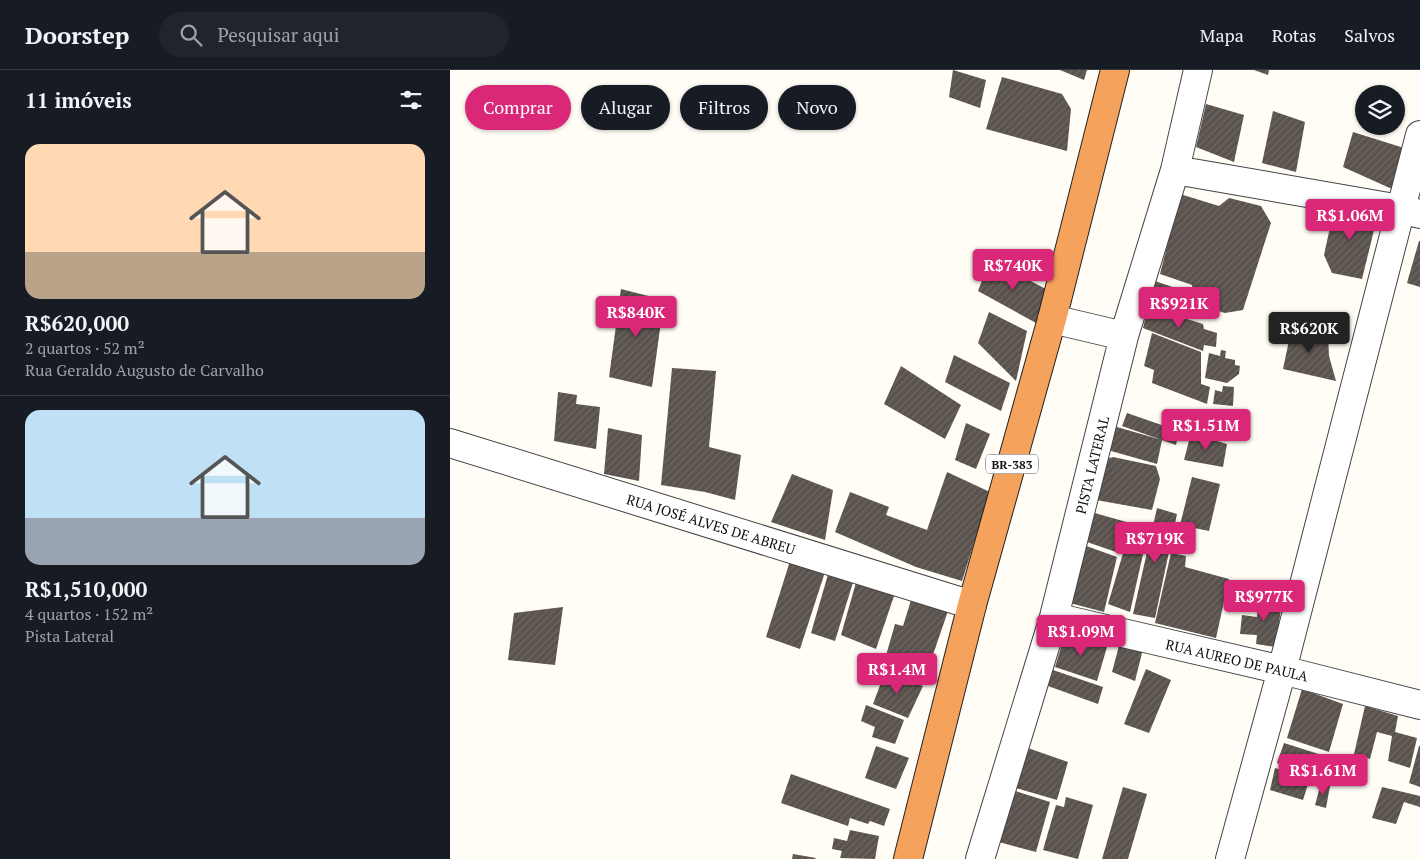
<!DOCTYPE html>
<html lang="pt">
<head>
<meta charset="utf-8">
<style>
  body { margin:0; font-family:"PT Serif",serif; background:#20242c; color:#f1f3f6; height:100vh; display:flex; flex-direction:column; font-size:19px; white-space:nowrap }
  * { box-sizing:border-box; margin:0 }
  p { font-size:16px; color:#9ea1a6 }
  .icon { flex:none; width:28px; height:28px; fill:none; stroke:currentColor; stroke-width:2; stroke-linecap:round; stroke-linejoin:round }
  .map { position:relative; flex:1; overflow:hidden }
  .details { display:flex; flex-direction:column; background:#171b24; width:450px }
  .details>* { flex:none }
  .banner { position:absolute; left:15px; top:15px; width:475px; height:45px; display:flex; gap:10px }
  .buttons { position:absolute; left:905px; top:15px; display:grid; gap:10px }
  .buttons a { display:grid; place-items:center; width:50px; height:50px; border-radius:50%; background:#171b24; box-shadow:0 1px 4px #0004; font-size:25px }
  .price { position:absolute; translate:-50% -42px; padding:0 11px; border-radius:5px; background:#db2777; color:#fff; font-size:16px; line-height:32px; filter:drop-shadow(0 1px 2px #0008) }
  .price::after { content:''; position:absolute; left:50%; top:30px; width:15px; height:11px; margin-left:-8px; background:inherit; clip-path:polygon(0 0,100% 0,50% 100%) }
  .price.current { background:#222; color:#fff }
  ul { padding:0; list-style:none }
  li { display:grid; align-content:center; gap:10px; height:265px; padding:0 25px }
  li+li { border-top:1px solid #363941 }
  li span { display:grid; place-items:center; height:155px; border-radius:15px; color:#555 }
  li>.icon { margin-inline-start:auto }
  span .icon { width:90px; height:90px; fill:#fffc; stroke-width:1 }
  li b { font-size:21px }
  h2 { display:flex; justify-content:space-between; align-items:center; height:60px; padding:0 25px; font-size:21px }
  .tag { padding:0 18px; border-radius:22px; background:#171b24; box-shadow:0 1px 4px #0004; font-size:18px; line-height:45px }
  .tag.current { background:#db2777; color:#fff }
  header { display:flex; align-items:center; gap:30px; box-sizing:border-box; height:70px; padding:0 25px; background:#171b24; border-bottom:1px solid #363941 }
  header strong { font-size:24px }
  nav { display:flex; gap:28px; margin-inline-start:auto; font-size:18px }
  .search { width:350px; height:45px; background:#20242c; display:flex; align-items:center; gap:12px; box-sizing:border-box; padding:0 18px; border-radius:28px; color:#9ea1a6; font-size:19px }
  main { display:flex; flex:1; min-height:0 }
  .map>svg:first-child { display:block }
  .building { fill:url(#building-hatch) }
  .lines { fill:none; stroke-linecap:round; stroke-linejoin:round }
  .minor-casing { stroke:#444; stroke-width:30 }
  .highway-casing { stroke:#222; stroke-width:30 }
  .minor { stroke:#fff; stroke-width:28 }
  .highway { stroke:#f5a25d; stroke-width:28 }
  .labels { text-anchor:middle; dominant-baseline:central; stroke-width:5; stroke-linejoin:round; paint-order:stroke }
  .shield { fill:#fff; stroke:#585858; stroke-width:1 }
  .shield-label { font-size:12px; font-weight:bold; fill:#111 }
  .street-label { font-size:14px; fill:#111; stroke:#fff }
</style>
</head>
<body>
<header>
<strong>Doorstep</strong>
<div class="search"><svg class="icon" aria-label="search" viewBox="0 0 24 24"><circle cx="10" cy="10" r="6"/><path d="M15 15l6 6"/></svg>Pesquisar aqui</div>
<nav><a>Mapa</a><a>Rotas</a><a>Salvos</a></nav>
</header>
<main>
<section class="details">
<h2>11 imóveis<svg class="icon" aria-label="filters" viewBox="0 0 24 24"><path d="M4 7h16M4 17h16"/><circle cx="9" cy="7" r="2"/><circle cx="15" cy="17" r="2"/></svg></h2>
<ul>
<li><span style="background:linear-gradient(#ffd9b3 70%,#b9a48a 0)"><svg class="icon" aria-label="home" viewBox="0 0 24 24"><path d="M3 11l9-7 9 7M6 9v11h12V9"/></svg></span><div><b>R$620,000</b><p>2 quartos · 52 m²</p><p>Rua Geraldo Augusto de Carvalho</p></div></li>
<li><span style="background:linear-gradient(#bfe0f5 70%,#9aa5b1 0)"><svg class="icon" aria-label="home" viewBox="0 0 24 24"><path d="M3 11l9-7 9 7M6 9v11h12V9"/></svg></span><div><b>R$1,510,000</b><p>4 quartos · 152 m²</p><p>Pista Lateral</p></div></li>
</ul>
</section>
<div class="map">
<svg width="970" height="789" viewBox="0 0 970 789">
  <defs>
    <pattern id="building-hatch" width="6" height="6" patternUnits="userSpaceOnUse" patternTransform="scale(1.25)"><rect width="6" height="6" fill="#5a524d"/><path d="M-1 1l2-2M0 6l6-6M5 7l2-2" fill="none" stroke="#6d6662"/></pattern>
  </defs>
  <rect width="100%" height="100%" fill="#fffdf5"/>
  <path class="building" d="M 503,0 L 536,10 L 530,38 L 499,27 Z
    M 610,0 L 637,0 L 634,10 Z
    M 804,0 L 819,0 L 818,5 Z
    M 552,7 L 612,24 L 621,39 L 617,81 L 536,59 Z
    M 756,34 L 794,45 L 784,92 L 746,77 Z
    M 823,41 L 855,52 L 846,102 L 812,93 Z
    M 903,62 L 954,78 L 942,119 L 893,97 Z
    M 730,124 L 769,136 L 779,128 L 811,136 L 821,153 L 793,240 L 775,243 L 745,234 L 742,215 L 710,204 Z
    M 885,134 L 928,144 L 912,209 L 882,203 L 874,185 Z
    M 969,171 L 970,171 L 970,217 L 957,213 Z
    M 540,190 L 596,219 L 586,253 L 528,221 Z
    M 702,210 L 740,223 L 739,246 L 697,235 Z
    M 171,219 L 214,230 L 202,317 L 159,307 Z
    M 698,237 L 753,254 L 754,259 L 767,263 L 766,277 L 754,275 L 753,281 L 693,258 Z
    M 539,242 L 577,261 L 566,311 L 528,273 Z
    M 842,256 L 878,264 L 879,286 L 886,311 L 833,299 Z
    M 702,263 L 751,282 L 751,314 L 760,317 L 757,334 L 702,313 L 704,300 L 694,296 Z
    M 771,280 L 776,281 L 775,288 L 785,290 L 785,295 L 790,296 L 789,304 L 777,313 L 755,308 L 759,283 L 770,286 Z
    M 504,285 L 560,313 L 551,341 L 495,312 Z
    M 451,296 L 511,335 L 495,369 L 434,334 Z
    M 222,298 L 266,301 L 259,377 L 291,385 L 285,430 L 255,422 L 211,415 Z
    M 773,316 L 784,317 L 783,336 L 763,334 L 765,320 L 772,322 Z
    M 108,322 L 127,325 L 126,334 L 150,337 L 146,379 L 104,371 Z
    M 677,343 L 729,361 L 726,375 L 672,356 Z
    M 516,353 L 540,364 L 526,399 L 505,390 Z
    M 660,355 L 712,370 L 707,394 L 654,379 Z
    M 158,358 L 192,365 L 189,411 L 154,404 Z
    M 741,363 L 777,374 L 773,397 L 734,390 Z
    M 663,387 L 706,396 L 710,409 L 702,440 L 646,430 L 656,389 Z
    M 497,402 L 540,422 L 512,511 L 466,497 L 385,462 L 400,422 L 439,437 L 436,445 L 477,460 Z
    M 342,404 L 383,420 L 375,470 L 321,452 Z
    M 742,407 L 770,414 L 759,461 L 730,455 Z
    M 707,438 L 727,444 L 705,548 L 683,544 Z
    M 634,440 L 680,453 L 669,483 L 637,472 Z
    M 679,463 L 696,471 L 680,542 L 658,534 Z
    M 628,473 L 667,487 L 654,542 L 616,532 Z
    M 721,483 L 736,486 L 735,497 L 779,509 L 766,568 L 705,553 Z
    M 340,491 L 375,502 L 350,579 L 316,567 Z
    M 379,501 L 404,509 L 385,571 L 361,563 Z
    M 407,509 L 445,523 L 426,579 L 391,565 Z
    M 462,527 L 498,541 L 474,611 L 433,596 L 445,554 L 453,556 Z
    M 809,527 L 832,530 L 826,577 L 806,574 L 807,565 L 790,564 L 792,545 L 807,547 Z
    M 113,537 L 105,595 L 58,590 L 64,543 Z
    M 615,564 L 657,577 L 647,611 L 605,597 Z
    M 670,572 L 693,579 L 685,611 L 662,602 Z
    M 696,599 L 721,610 L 699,663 L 674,654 Z
    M 603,600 L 653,617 L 648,634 L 598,616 Z
    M 435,602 L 473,616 L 458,648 L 423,634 Z
    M 852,619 L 893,634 L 879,682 L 837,668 Z
    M 416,635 L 454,650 L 445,674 L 422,667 L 425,657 L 411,651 Z
    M 915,636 L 948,646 L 945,662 L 967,668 L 960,698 L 938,691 L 942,666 L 927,662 L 920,689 L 904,684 Z
    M 834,673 L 878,687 L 871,707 L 827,693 Z
    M 426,676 L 459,688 L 446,719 L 415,708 Z
    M 969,676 L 970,676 L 970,717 L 959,713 Z
    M 575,677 L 618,692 L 607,730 L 563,717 Z
    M 825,698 L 860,708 L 853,730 L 820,720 Z
    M 341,704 L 440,739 L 434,756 L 420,751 L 418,754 L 400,748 L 398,756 L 331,733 Z
    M 871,713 L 880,716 L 876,738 L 865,735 Z
    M 673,717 L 697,724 L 678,789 L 652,789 Z
    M 932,717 L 970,726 L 970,737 L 954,732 L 946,754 L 922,748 Z
    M 559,719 L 600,732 L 586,782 L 545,771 Z
    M 616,727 L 643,735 L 628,789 L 593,780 L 606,735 L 614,737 Z
    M 400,760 L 429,766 L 425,789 L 390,788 L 392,781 L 382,779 L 384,768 L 397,771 Z
    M 343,784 L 366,788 L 365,789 L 342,789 Z"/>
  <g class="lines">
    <defs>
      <path id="minor" d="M 725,100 L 950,139 L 970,144
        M 602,249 L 674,266
        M 0,373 L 522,535
        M 604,547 L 832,600 L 970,635
        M 530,789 L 604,547 L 674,266 L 725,100 L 748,0
        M 780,789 L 832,600 L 970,65"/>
      <path id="highway" d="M 458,789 L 522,535 L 602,249 L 665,0"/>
    </defs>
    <use href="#minor" class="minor-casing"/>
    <use href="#highway" class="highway-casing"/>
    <use href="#minor" class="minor"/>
    <use href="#highway" class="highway"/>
  </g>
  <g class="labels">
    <rect class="shield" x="536" y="384.5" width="52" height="19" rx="4"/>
    <g class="shield-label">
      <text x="562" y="394">BR-383</text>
    </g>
    <g class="street-label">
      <text transform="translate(642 395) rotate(-76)">PISTA LATERAL</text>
      <text transform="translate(261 454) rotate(17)">RUA JOSÉ ALVES DE ABREU</text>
      <text transform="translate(787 590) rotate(13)">RUA AUREO DE PAULA</text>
    </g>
  </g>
</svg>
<div class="buttons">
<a><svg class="icon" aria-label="layers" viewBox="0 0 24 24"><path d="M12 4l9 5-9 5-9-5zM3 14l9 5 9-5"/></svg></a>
</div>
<b class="price" style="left:900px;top:171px">R$1.06M</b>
<b class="price" style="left:563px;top:221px">R$740K</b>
<b class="price" style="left:729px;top:259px">R$921K</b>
<b class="price" style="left:186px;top:268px">R$840K</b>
<b class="price current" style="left:859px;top:284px">R$620K</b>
<b class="price" style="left:756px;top:381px">R$1.51M</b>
<b class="price" style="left:705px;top:494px">R$719K</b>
<b class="price" style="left:814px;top:552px">R$977K</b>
<b class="price" style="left:631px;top:587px">R$1.09M</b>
<b class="price" style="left:447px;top:625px">R$1.4M</b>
<b class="price" style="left:873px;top:726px">R$1.61M</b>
<div class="banner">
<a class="tag current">Comprar</a>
<a class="tag">Alugar</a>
<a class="tag">Filtros</a>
<a class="tag">Novo</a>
</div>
</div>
</main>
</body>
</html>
